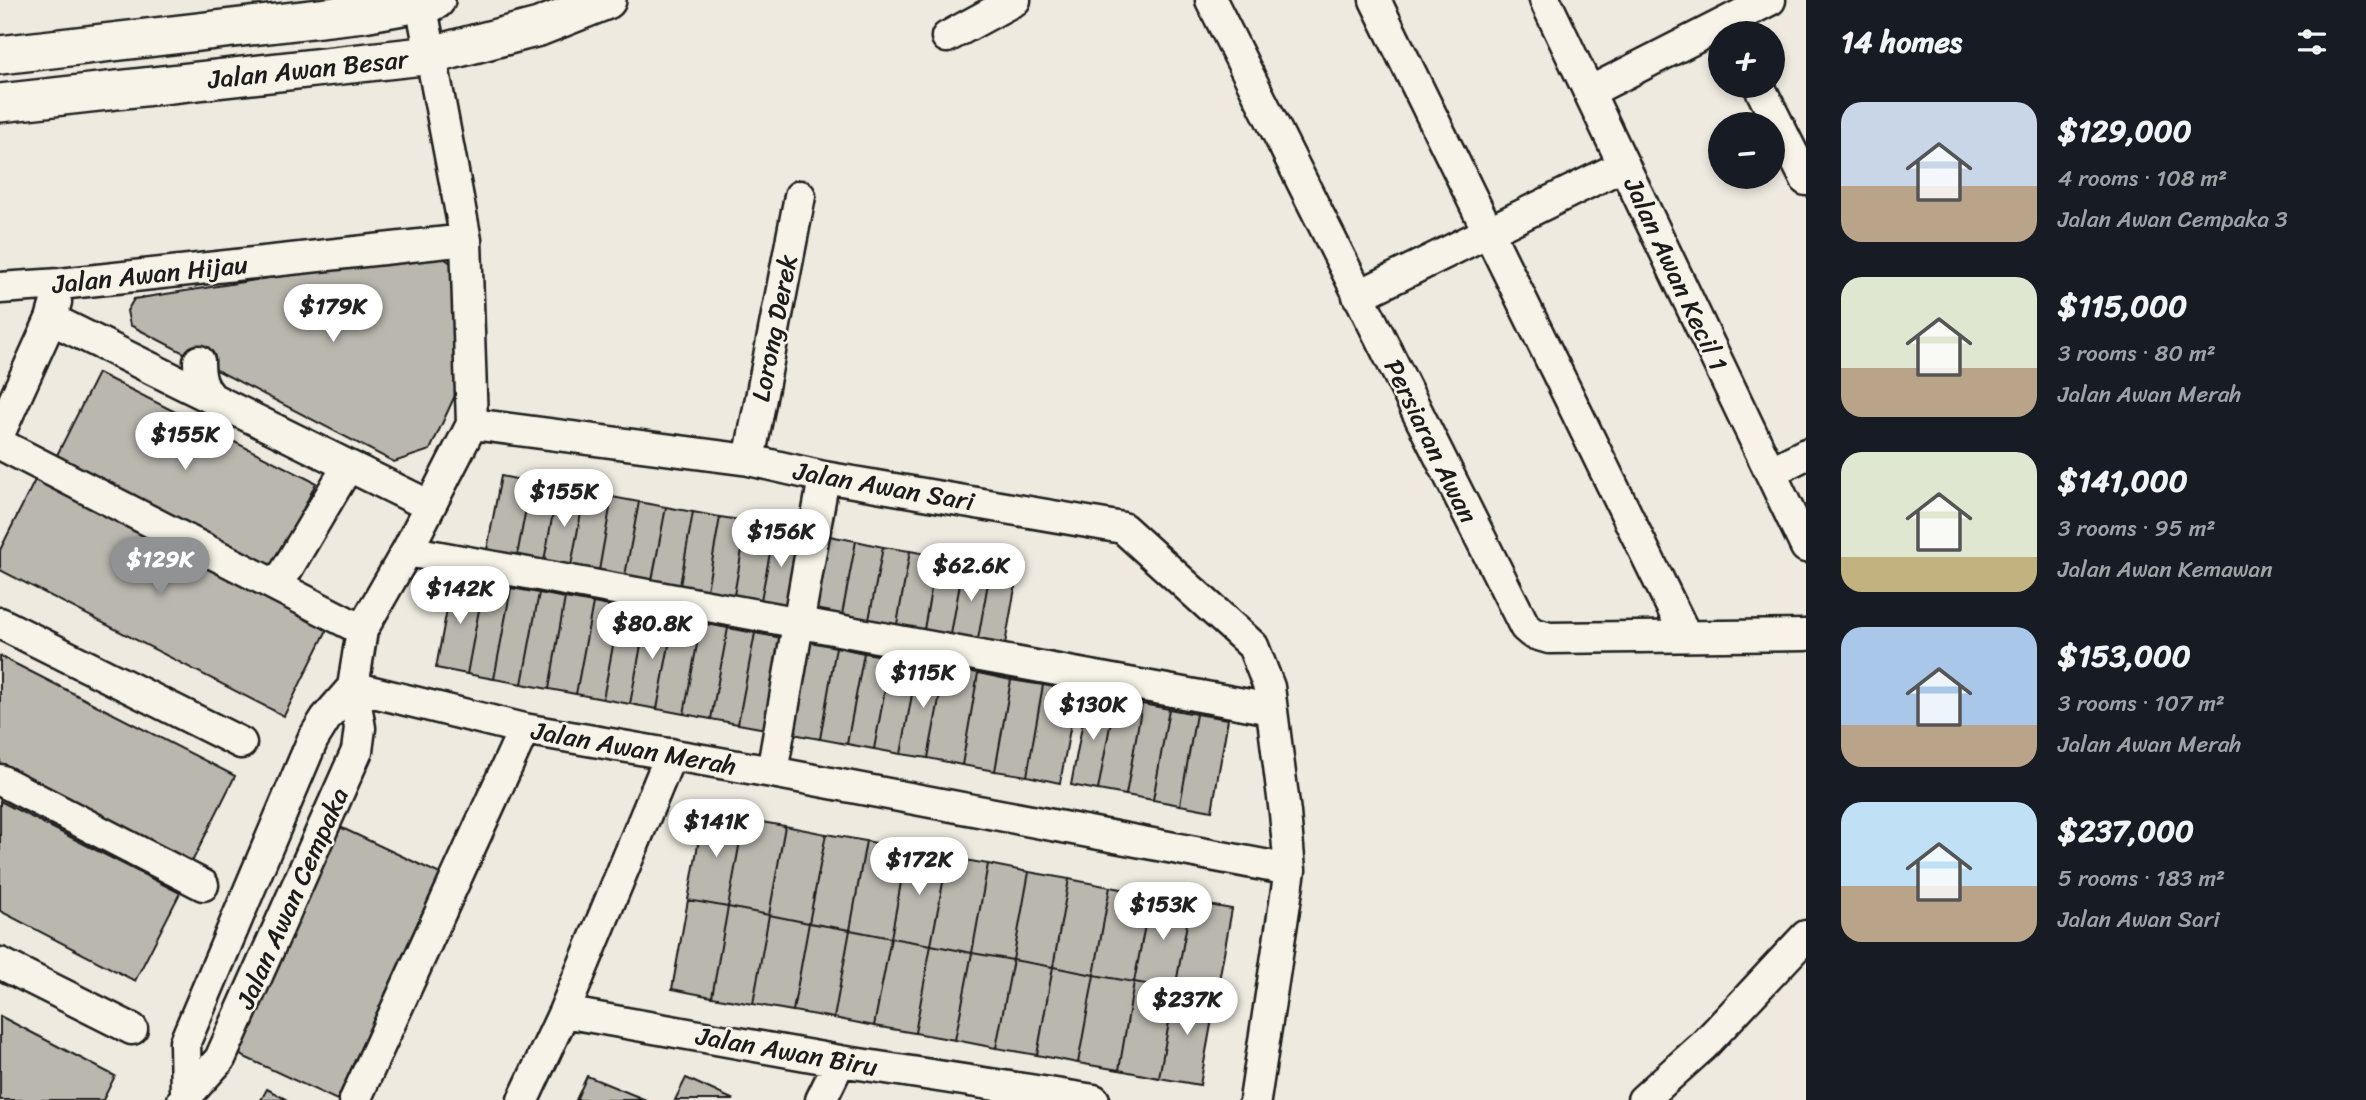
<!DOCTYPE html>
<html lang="en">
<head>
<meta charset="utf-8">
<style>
  body { margin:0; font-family:Sriracha,sans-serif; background:#242831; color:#f1f3f6; height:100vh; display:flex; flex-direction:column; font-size:26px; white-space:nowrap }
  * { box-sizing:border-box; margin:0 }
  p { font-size:23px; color:#9ea1a6 }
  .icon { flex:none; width:38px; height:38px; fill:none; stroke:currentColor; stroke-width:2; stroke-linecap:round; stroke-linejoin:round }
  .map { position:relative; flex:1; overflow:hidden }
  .panel { display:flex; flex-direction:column; background:#171b24; width:560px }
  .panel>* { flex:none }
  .fabs { position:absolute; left:1708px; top:21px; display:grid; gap:14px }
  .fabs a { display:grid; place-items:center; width:77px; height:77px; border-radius:50%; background:#171b24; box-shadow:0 4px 10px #0003; font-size:35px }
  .price { position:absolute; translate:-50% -60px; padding:0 16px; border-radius:24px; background:#fff; color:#222; font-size:23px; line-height:46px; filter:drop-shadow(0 2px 4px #0008) }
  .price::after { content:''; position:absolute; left:50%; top:42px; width:21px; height:16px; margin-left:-10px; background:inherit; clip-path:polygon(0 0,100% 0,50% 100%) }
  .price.current { background:#919294; color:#fff }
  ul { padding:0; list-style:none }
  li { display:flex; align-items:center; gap:21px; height:175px; padding:0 35px }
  li span { display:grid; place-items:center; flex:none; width:196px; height:140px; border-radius:21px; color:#555 }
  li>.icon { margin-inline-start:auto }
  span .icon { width:84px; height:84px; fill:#fffc; stroke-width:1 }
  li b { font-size:30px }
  h2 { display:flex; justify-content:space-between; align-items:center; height:84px; padding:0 35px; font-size:30px }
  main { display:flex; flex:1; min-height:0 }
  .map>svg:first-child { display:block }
  .building { fill:#bab7af; stroke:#1c1c1c; stroke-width:2 }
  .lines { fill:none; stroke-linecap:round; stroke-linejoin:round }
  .minor-casing { stroke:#1c1c1c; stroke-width:35 }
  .major-casing { stroke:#1c1c1c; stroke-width:42 }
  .minor { stroke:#f7f3e8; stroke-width:30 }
  .major { stroke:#f7f3e8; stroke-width:37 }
  .labels { text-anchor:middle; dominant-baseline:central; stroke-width:5; stroke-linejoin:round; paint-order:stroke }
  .street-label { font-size:26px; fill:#1c1c1c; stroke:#f7f3e8 }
</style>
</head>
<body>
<main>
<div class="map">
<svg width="1806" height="1100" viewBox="0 0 1806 1100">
  <rect width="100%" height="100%" fill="#eeeae0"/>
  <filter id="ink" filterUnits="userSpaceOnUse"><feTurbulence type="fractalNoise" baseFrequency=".0143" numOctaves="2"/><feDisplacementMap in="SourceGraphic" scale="14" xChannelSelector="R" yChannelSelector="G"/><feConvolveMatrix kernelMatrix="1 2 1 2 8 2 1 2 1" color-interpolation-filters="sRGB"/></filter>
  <g filter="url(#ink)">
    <path class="building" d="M 435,252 L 458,268 L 463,378 L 430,450 L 394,462 L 130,325 L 127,311 L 134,299 Z
      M 98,373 L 316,483 L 273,571 L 54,461 Z
      M 501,476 L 531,482 L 516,561 L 486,555 Z
      M 36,478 L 328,628 L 284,716 L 0,570 L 0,550 Z
      M 531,482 L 558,487 L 543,566 L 516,561 Z
      M 558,487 L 585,492 L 570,571 L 543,566 Z
      M 585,492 L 612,497 L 598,576 L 570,571 Z
      M 612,497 L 639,502 L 624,581 L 598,576 Z
      M 639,502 L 666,507 L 651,586 L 624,581 Z
      M 666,507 L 693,512 L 679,591 L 651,586 Z
      M 693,512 L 720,517 L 706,596 L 679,591 Z
      M 720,517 L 747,521 L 733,601 L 706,596 Z
      M 747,521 L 775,527 L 760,605 L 733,601 Z
      M 775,527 L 801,532 L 787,611 L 760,605 Z
      M 829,536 L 856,541 L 841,620 L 814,615 Z
      M 856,541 L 883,547 L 868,625 L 841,620 Z
      M 883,547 L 910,551 L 896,630 L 868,625 Z
      M 910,551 L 937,556 L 923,635 L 896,630 Z
      M 937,556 L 964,561 L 950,640 L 923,635 Z
      M 964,561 L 991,566 L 977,645 L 950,640 Z
      M 991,566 L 1018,571 L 1004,650 L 977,645 Z
      M 453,577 L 484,583 L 467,674 L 436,668 Z
      M 484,583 L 511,588 L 494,679 L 467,674 Z
      M 511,588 L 539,593 L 522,684 L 494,679 Z
      M 539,593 L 565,598 L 549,689 L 522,684 Z
      M 565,598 L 593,603 L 576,694 L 549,689 Z
      M 593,603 L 620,608 L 603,699 L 576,694 Z
      M 620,608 L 647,613 L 630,704 L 603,699 Z
      M 647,613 L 674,618 L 657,709 L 630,704 Z
      M 674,618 L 701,623 L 684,714 L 657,709 Z
      M 701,623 L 728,628 L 711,719 L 684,714 Z
      M 728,628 L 755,633 L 738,724 L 711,719 Z
      M 755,633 L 782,638 L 766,729 L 738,724 Z
      M 810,642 L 836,647 L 820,739 L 793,734 Z
      M 836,647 L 864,653 L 847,744 L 820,739 Z
      M 864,653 L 891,657 L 874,749 L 847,744 Z
      M 0,656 L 235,776 L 191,864 L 0,766 Z
      M 891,657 L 918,662 L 901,754 L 874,749 Z
      M 918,662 L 945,667 L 928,758 L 901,754 Z
      M 945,667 L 978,673 L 962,765 L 928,758 Z
      M 978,673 L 1011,680 L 995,771 L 962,765 Z
      M 1011,680 L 1043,685 L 1027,776 L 995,771 Z
      M 1043,685 L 1077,691 L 1060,783 L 1027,776 Z
      M 1088,694 L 1115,699 L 1098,790 L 1071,785 Z
      M 1115,699 L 1142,704 L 1126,795 L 1098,790 Z
      M 1142,704 L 1169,709 L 1153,800 L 1126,795 Z
      M 1169,709 L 1196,714 L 1180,805 L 1153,800 Z
      M 1196,714 L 1228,719 L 1212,811 L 1180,805 Z
      M 0,801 L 180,893 L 135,981 L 0,911 Z
      M 704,811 L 744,819 L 728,907 L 688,900 Z
      M 744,819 L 785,826 L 769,915 L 728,907 Z
      M 785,826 L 826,834 L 809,923 L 769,915 Z
      M 340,827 L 440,874 L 337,1100 L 236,1053 Z
      M 826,834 L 866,841 L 850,930 L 809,923 Z
      M 866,841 L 907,849 L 891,938 L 850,930 Z
      M 907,849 L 948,857 L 931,945 L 891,938 Z
      M 948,857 L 988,864 L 972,953 L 931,945 Z
      M 988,864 L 1029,872 L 1013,960 L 972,953 Z
      M 1029,872 L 1069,879 L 1053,967 L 1013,960 Z
      M 1069,879 L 1110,887 L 1094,975 L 1053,967 Z
      M 1110,887 L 1151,894 L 1134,982 L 1094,975 Z
      M 1151,894 L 1191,902 L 1175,989 L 1134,982 Z
      M 688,900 L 728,907 L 712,997 L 672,989 Z
      M 1191,902 L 1232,909 L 1216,997 L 1175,989 Z
      M 728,907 L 769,915 L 753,1004 L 712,997 Z
      M 769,915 L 809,923 L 793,1011 L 753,1004 Z
      M 809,923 L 850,930 L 834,1018 L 793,1011 Z
      M 850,930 L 891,938 L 874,1026 L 834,1018 Z
      M 891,938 L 931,945 L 915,1033 L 874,1026 Z
      M 931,945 L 972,953 L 955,1040 L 915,1033 Z
      M 972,953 L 1013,960 L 996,1048 L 955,1040 Z
      M 1013,960 L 1053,967 L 1037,1055 L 996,1048 Z
      M 1053,967 L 1094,975 L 1078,1063 L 1037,1055 Z
      M 1094,975 L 1134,982 L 1119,1070 L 1078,1063 Z
      M 1134,982 L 1175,989 L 1159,1078 L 1119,1070 Z
      M 1175,989 L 1216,997 L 1200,1085 L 1159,1078 Z
      M 0,1016 L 115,1076 L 103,1100 L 0,1100 Z
      M 587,1076 L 646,1100 L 576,1100 Z
      M 686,1078 L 734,1100 L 675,1100 Z
      M 267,1089 L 287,1100 L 261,1100 Z"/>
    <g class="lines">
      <defs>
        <path id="minor" d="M 1211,0 L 1525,627 L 1532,633 L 1549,638 L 1806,635
          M 1375,0 L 1686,636
          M 1545,0 L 1806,547
          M 947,37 L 1015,0
          M 1759,86 L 1806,180
          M 1589,92 L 1770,0
          M 0,288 L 60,284 L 466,240
          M 1358,296 L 1624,165
          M 51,319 L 430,506
          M 199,361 C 199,376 201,386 211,397
          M 472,424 L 749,460 L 824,477 L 1123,528 L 1253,646 L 1269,687 L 1285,813 L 1290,870 L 1255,1100
          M 0,432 L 51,319 L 56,302
          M 0,444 L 362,630
          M 749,460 L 800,196
          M 1770,472 L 1806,454
          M 407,551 L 1271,709
          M 277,586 L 348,466
          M 0,623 L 241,743
          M 353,687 L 524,729 L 772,772 L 1290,870
          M 772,772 L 824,477
          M 0,780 L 203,885
          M 0,963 L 132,1029
          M 564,1012 L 840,1061 L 1094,1100
          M 186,1094 L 185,1042 L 313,739 L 326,718 L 353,687
          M 183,1100 L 220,1059 L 357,751 L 360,728 L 353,687 L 362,630 L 407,551 L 472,424 L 466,240 L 421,3
          M 355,1100 L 524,729
          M 523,1100 L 564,1012 L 671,754
          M 821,1100 L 840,1061
          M 1643,1100 L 1704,1045 L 1806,936"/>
        <path id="major" d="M 0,55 L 363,13 L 436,0
          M 0,103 L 432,55 L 539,27 L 607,0"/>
      </defs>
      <use href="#minor" class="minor-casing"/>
      <use href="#major" class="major-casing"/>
      <use href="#minor" class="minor"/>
      <use href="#major" class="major"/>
    </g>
  </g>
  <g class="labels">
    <g class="street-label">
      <text transform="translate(308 69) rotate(-6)">Jalan Awan Besar</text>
      <text transform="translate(150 274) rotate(-6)">Jalan Awan Hijau</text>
      <text transform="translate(1676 274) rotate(65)">Jalan Awan Kecil 1</text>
      <text transform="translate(774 328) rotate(-79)">Lorong Derek</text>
      <text transform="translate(1431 441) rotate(64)">Persiaran Awan</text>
      <text transform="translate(884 486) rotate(10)">Jalan Awan Sari</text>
      <text transform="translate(634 748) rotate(10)">Jalan Awan Merah</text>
      <text transform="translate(292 898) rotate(-66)">Jalan Awan Cempaka</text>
      <text transform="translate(787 1051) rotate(10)">Jalan Awan Biru</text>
    </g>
  </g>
</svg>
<div class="fabs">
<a>+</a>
<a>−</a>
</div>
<b class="price" style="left:333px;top:344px">$179K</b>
<b class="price" style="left:185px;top:472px">$155K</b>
<b class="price" style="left:564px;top:529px">$155K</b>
<b class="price" style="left:781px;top:569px">$156K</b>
<b class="price current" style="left:160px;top:597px">$129K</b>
<b class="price" style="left:971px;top:603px">$62.6K</b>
<b class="price" style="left:460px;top:626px">$142K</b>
<b class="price" style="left:652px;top:661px">$80.8K</b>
<b class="price" style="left:923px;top:710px">$115K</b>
<b class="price" style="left:1093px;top:742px">$130K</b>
<b class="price" style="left:716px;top:859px">$141K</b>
<b class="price" style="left:919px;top:897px">$172K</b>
<b class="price" style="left:1163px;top:942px">$153K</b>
<b class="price" style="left:1187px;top:1037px">$237K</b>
</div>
<section class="panel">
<h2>14 homes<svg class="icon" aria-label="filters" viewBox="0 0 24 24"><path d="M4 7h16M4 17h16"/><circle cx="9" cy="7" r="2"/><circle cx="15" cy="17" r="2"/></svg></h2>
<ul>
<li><span style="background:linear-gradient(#c9d6e8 60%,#b9a48a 0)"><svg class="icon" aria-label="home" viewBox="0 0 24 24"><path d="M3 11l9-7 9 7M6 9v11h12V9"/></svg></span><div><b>$129,000</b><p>4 rooms · 108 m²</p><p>Jalan Awan Cempaka 3</p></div></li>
<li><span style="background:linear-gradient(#dfe7d0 65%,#b9a48a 0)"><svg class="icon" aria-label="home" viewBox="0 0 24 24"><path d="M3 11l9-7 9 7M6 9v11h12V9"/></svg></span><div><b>$115,000</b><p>3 rooms · 80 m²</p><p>Jalan Awan Merah</p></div></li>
<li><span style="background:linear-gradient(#dfe7d0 75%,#c2b280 0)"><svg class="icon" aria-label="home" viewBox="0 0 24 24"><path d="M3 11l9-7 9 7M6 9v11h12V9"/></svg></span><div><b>$141,000</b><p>3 rooms · 95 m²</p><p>Jalan Awan Kemawan</p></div></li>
<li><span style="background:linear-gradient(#a9c7e8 70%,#b9a48a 0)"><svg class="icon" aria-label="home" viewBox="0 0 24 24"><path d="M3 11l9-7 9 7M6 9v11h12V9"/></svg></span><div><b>$153,000</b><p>3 rooms · 107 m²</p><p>Jalan Awan Merah</p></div></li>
<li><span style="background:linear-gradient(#bfe0f5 60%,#b9a48a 0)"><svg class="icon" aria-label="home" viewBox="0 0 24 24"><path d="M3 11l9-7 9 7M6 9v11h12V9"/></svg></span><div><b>$237,000</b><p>5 rooms · 183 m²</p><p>Jalan Awan Sari</p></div></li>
</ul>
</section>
</main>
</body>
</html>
